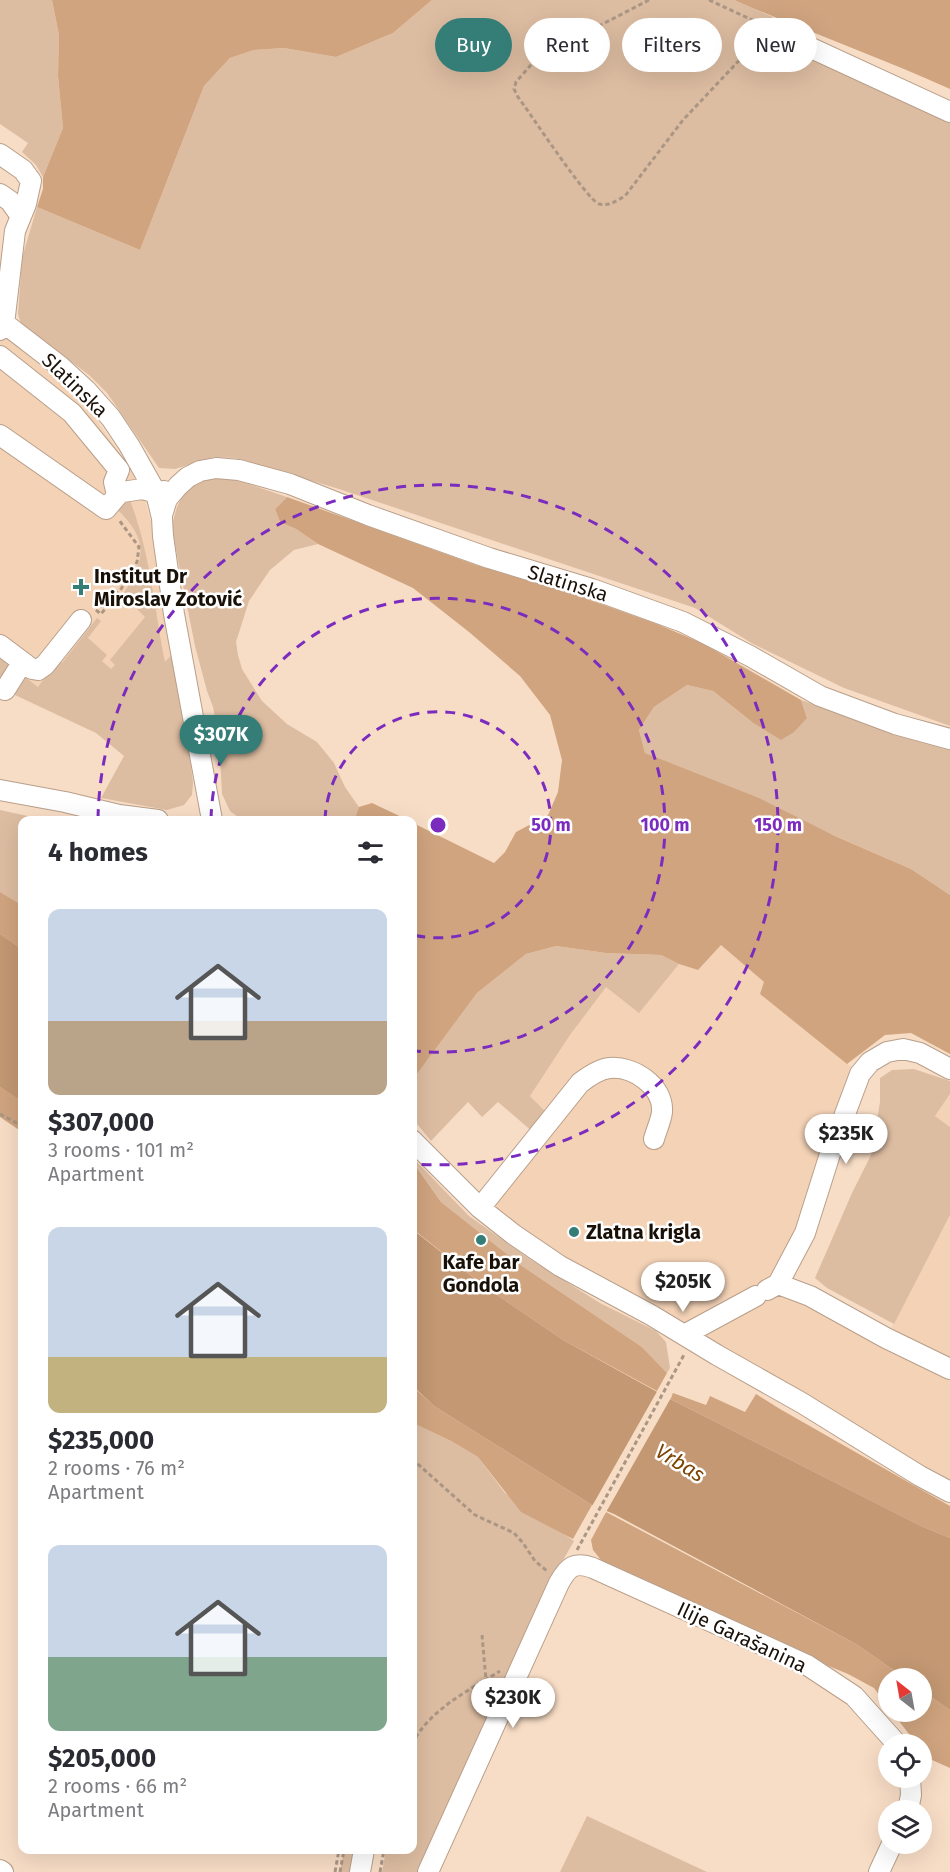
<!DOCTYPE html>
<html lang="en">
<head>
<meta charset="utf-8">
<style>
  body { margin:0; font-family:"Fira Sans",sans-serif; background:#f2f2f3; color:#2b2b33; height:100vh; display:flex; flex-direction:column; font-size:22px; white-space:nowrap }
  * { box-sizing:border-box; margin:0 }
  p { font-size:20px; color:#7c7c81 }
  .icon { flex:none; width:33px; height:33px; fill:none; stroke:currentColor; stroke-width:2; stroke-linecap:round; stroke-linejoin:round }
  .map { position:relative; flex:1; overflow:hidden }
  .details { position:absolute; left:18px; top:816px; width:399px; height:1038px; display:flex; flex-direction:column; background:#fff; border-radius:12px; box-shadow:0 6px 24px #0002 }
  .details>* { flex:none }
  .hud { position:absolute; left:435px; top:18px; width:424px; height:54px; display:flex; gap:12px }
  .needle { width:39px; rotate:329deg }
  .tools { position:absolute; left:878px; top:1668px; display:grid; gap:12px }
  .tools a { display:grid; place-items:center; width:54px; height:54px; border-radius:50%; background:#fff; box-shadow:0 6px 24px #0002; font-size:30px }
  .price { position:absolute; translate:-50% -51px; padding:0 14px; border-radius:21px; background:#fff; color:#222; font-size:20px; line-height:39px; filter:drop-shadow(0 2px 3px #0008) }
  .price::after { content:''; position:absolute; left:50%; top:36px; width:18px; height:14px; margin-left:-9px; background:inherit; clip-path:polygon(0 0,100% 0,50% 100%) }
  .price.active { background:#357d77; color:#fff }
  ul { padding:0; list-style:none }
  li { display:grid; align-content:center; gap:12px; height:318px; padding:0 30px }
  li span { display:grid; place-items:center; height:186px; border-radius:12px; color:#555 }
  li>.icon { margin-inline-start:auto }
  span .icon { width:108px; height:108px; fill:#fffc; stroke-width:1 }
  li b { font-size:26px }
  h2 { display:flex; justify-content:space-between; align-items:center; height:72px; padding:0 30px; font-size:26px }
  .chip { padding:0 21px; border-radius:27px; background:#fff; box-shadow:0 6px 24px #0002; font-size:21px; line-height:54px }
  .chip.active { background:#357d77; color:#fff }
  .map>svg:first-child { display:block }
  .built { fill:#f3d2b6 }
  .green { fill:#ddbda2 }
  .forest { fill:#d0a47f }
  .water { fill:#c39873 }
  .pier { fill:#f8ddc6 }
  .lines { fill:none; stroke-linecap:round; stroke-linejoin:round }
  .minor-casing { stroke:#b89f8a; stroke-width:22 }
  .path { stroke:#ab9684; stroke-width:3; stroke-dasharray:4.5 3; stroke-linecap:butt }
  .minor { stroke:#fff; stroke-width:20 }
  .ring { fill:none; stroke:#7b2cbf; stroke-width:3; stroke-dasharray:10 8 }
  .poi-dot { fill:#357d77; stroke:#fff; stroke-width:2 }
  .labels { text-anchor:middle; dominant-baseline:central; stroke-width:5; stroke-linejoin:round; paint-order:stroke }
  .street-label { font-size:20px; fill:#191008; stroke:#fff }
  .poi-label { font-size:20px; font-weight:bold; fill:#191008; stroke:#fff; text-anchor:start }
  .water-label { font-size:21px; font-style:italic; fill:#7b4400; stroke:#fff }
  .centre { fill:#7b2cbf; stroke:#fff; stroke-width:3 }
  .ring-label { font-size:18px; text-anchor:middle; font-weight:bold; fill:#7b2cbf; stroke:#fff; stroke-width:5; stroke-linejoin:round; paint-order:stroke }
</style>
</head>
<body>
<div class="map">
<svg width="950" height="1872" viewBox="0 0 950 1872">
  <rect width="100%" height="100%" fill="#f8ddc6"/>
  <path class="built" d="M 0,334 L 78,395 L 130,467 L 146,504 L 151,523 L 175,651 L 103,738 L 0,657 Z
    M 721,945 L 765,983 L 761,994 L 860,1074 L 778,1284 L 886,1338 L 950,1215 L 950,1489 L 672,1327 L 480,1208 L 553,1118 L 530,1096 L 570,1035 L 606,986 L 639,1012 L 679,964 L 698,970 Z
    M 950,1094 L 950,1127 L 935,1116 Z"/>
  <path class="green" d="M 0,0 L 52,0 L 59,35 L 58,76 L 63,128 L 43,177 L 36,165 L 22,152 L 28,143 L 0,124 Z
    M 432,0 L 734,0 L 773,17 L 764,35 L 950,122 L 950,726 L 844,688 L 753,644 L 695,608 L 339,489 L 235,458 L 214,457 L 175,469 L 159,468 L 107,393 L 89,375 L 21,324 L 18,314 L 22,258 L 37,207 L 140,250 L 204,86 L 230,58 L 254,50 L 284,48 L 336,57 L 393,33 Z
    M 218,477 L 243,482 L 287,497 L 275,509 L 280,522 L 296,529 L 318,544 L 294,550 L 270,570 L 249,601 L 236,642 L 238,655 L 242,669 L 262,701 L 287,724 L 317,742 L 334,763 L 345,787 L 359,807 L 354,820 L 242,820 L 230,811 L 222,794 L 219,737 L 213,707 L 207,691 L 195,646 L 172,530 C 175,499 188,483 218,477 Z
    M 129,498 C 150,550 154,607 165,662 L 175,651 L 189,749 L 193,783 L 192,795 L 184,805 L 167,810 L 101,798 L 124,756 L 96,733 L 0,688 L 0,657 L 38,687 L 57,660 L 62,663 L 97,618 L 101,621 L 88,638 L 107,655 L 102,661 L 111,669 L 115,665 L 110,660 L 145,617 L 123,595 C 145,558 150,542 117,509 Z
    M 687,685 L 713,691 L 752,722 L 807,718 L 801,700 L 950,749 L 950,895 L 911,869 L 645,753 L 639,730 L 654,707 Z
    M 0,810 L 46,820 L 22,820 L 22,905 L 0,892 Z
    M 556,946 L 606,953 L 661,955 L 679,964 L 639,1013 L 606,987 L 570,1035 L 530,1096 L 548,1114 L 534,1133 L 498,1102 L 482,1117 L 468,1102 L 431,1141 L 413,1119 L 412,1079 L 477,993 L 526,954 Z
    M 914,1069 L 950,1081 L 950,1094 L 935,1116 L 950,1127 L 950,1215 L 894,1324 L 827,1288 L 815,1278 L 852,1193 L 871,1155 L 880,1102 L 880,1078 L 892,1070 Z
    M 413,1158 L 469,1216 L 528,1258 L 600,1303 L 656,1331 L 666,1342 L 670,1368 L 667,1373 L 642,1347 L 522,1266 L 441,1202 L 416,1166 L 413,1168 Z
    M 413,1423 L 451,1441 L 478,1457 L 505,1493 L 574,1541 L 562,1562 L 422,1872 L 382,1872 L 386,1850 L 412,1850 Z
    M 587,1816 L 707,1872 L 560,1872 Z
    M 344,1850 L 354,1850 L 350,1872 L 340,1872 Z"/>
  <path class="forest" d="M 52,0 L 432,0 L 393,33 L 336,57 L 284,48 L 254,50 L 230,58 L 204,86 L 140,250 L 37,207 L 43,189 L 43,177 L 63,128 L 58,76 L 59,35 Z
    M 734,0 L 950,0 L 950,89 C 879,57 806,31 734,0 Z
    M 287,497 L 476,565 L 584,598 L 657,624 L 704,644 L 801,700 L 807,718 L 794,732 L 781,740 L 752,722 L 713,691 L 687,685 L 654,707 L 639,730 L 645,753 L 759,798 L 835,836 L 911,869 L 950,895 L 950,1054 L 911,1033 L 885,1035 L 847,1064 L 760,994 L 764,982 L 721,945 L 698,970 L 679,964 L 661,955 L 606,953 L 556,946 L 526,954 L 477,993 L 413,1079 L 413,823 L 494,863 L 505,852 L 516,832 L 548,815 L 558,792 L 562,760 L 550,715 L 520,676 L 469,632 L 413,588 L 318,544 L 296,529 L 280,522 L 275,509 Z
    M 372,803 L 408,820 L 354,820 L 359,807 Z
    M 0,892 L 22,905 L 22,949 L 0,934 Z
    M 0,1087 L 22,1102 L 22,1132 L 0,1117 Z
    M 415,1165 L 441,1202 L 522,1266 L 642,1347 L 667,1373 L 657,1391 L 563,1340 L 484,1286 L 413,1229 L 412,1168 Z
    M 412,1386 L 434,1406 L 592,1505 L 573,1539 L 521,1512 L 478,1457 L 451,1441 L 413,1423 Z
    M 673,1393 L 706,1405 L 710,1396 L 745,1412 L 756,1394 L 780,1409 L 950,1506 L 950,1538 L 921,1526 L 670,1399 Z
    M 606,1512 L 856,1644 L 905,1678 L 888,1678 L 888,1707 L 874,1688 L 848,1674 L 797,1653 L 605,1565 L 593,1550 L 591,1540 Z
    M 921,1690 L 950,1710 L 950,1768 L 932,1760 L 923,1764 L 921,1759 L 921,1744 L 914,1744 L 909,1734 L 892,1712 L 921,1712 Z"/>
  <path class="water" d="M 0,934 L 22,949 L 22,1102 L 0,1087 Z
    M 412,1229 L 484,1286 L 563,1340 L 670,1399 L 921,1526 L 950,1538 L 950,1710 L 921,1690 L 921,1678 L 905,1678 L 856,1644 L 614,1514 L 592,1505 L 434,1406 L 413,1386 Z"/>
  <path class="pier" d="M 659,1388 L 672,1396 L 605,1514 L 591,1508 Z"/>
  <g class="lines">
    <defs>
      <path id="minor" d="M 783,35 L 950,112
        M 0,154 L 23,170 L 31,181 L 26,204 L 15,231 L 4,324 L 0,330
        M 0,194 L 10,201 L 20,215
        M 0,320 L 61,367 L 86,390 L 111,418 L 129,445 L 156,493 L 162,518 L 163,536 L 174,614 L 212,820
        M 0,356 L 72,413 L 119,470 L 114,482 L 117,496 L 106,509 L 0,435
        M 116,493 L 142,489 L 156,493 L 164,491
        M 162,515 L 167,499 L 178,486 L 188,477 L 200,471 L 216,468 L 239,470 L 290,484 L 368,515 L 489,558 L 592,589 L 683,622 L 750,656 L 820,696 L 895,724 L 950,739
        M 0,645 L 32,669 L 38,670 L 45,665 L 81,620
        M 5,690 L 22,663
        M 0,790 L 65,802 L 119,815 L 158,820
        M 412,1140 L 480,1208 L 513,1234 L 560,1266 L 651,1315 L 717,1355 L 802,1403 L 920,1476 L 950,1492
        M 480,1208 L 580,1083 C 589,1076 599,1069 610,1068 C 633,1066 664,1086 662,1112 C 661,1121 656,1131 654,1139
        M 778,1284 L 810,1296 L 886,1338 L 950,1369
        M 767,1290 L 778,1284 L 805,1233 L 830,1154 L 860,1074 L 870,1062 L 887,1052 L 903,1049 L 920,1053 L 950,1069
        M 684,1335 L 756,1296
        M 908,1810 L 911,1795 L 910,1778
        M 0,1870 L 3,1872
        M 360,1872 L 364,1850
        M 428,1872 L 559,1583 C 568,1567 574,1561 593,1568 L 807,1665 L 854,1696 L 897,1744
        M 879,1872 L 892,1844"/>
    </defs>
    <use href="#minor" class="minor-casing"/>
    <path class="path" d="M 649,0 L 537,58 L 516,82 L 514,89 L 518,97 C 530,113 587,200 599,204 C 610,206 616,201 625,196 L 683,120 L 747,52 L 764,25
      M 709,0 L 763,25
      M 96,610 L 101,614 L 121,589 L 137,562 L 139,547 L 119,520
      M 0,1114 L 22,1126
      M 412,1459 L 475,1515 L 514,1533 L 523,1543 L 535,1561 L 547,1571
      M 577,1550 L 685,1353
      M 482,1635 L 486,1680
      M 412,1744 C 429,1710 469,1690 500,1671
      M 335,1872 L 339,1850
      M 340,1872 L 344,1850
      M 380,1872 L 384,1850"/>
    <use href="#minor" class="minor"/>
  </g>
  <g class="ring">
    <path d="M325 820A113 113 0 1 1 413 935"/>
    <path d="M211 819A227 227 0 1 1 414 1051"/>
    <path d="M98 819A340 340 0 1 1 414 1164"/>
  </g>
  <g class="poi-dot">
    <path d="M78 578h6v6h6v6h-6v6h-6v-6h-6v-6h6z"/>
    <circle cx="574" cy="1232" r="6"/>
    <circle cx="481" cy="1240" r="6"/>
  </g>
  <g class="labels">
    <g class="street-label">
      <text transform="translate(75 385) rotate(44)">Slatinska</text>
      <text transform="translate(568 583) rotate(17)">Slatinska</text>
      <text transform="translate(742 1637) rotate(25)">Ilije Garašanina</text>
    </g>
    <g class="poi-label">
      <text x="94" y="576">Institut Dr<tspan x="94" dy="23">Miroslav Zotović</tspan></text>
      <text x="586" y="1232">Zlatna krigla</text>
      <text x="481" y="1262" text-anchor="middle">Kafe bar<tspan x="481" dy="23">Gondola</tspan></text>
    </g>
    <g class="water-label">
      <text transform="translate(680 1463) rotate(31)">Vrbas</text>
    </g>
  </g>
  <circle cx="438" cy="825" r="9" class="centre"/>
  <g class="ring-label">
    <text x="551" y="831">50 m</text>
    <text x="665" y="831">100 m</text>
    <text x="778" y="831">150 m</text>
  </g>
</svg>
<div class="tools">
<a><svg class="needle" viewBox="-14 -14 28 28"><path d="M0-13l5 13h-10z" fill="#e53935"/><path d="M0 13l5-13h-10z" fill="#7c7c81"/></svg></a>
<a><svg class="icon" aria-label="locate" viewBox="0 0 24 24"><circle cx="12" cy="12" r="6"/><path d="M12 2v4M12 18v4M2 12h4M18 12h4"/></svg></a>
<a><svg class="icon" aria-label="layers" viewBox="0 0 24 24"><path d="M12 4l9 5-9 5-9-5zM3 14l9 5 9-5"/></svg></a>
</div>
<b class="price active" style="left:221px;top:766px">$307K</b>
<b class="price" style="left:846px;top:1165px">$235K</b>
<b class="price" style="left:683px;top:1313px">$205K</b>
<b class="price" style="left:513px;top:1729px">$230K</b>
<div class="hud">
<a class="chip active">Buy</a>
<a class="chip">Rent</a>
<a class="chip">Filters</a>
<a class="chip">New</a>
</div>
<section class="details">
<h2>4 homes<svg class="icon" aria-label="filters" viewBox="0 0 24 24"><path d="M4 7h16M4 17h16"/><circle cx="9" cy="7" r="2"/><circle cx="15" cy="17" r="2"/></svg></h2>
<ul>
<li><span style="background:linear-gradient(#c9d6e8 60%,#b9a48a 0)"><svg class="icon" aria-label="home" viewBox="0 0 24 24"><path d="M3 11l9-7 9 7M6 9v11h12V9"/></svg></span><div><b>$307,000</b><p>3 rooms · 101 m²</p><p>Apartment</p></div></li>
<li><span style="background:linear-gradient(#c9d6e8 70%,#c2b280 0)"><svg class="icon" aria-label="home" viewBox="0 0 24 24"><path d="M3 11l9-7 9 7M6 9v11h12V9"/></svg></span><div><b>$235,000</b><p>2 rooms · 76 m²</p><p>Apartment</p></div></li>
<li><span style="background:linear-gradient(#c9d6e8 60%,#7fa58c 0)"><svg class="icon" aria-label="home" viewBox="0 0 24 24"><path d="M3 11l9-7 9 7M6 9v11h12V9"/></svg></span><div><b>$205,000</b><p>2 rooms · 66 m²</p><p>Apartment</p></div></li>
</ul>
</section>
</div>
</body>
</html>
